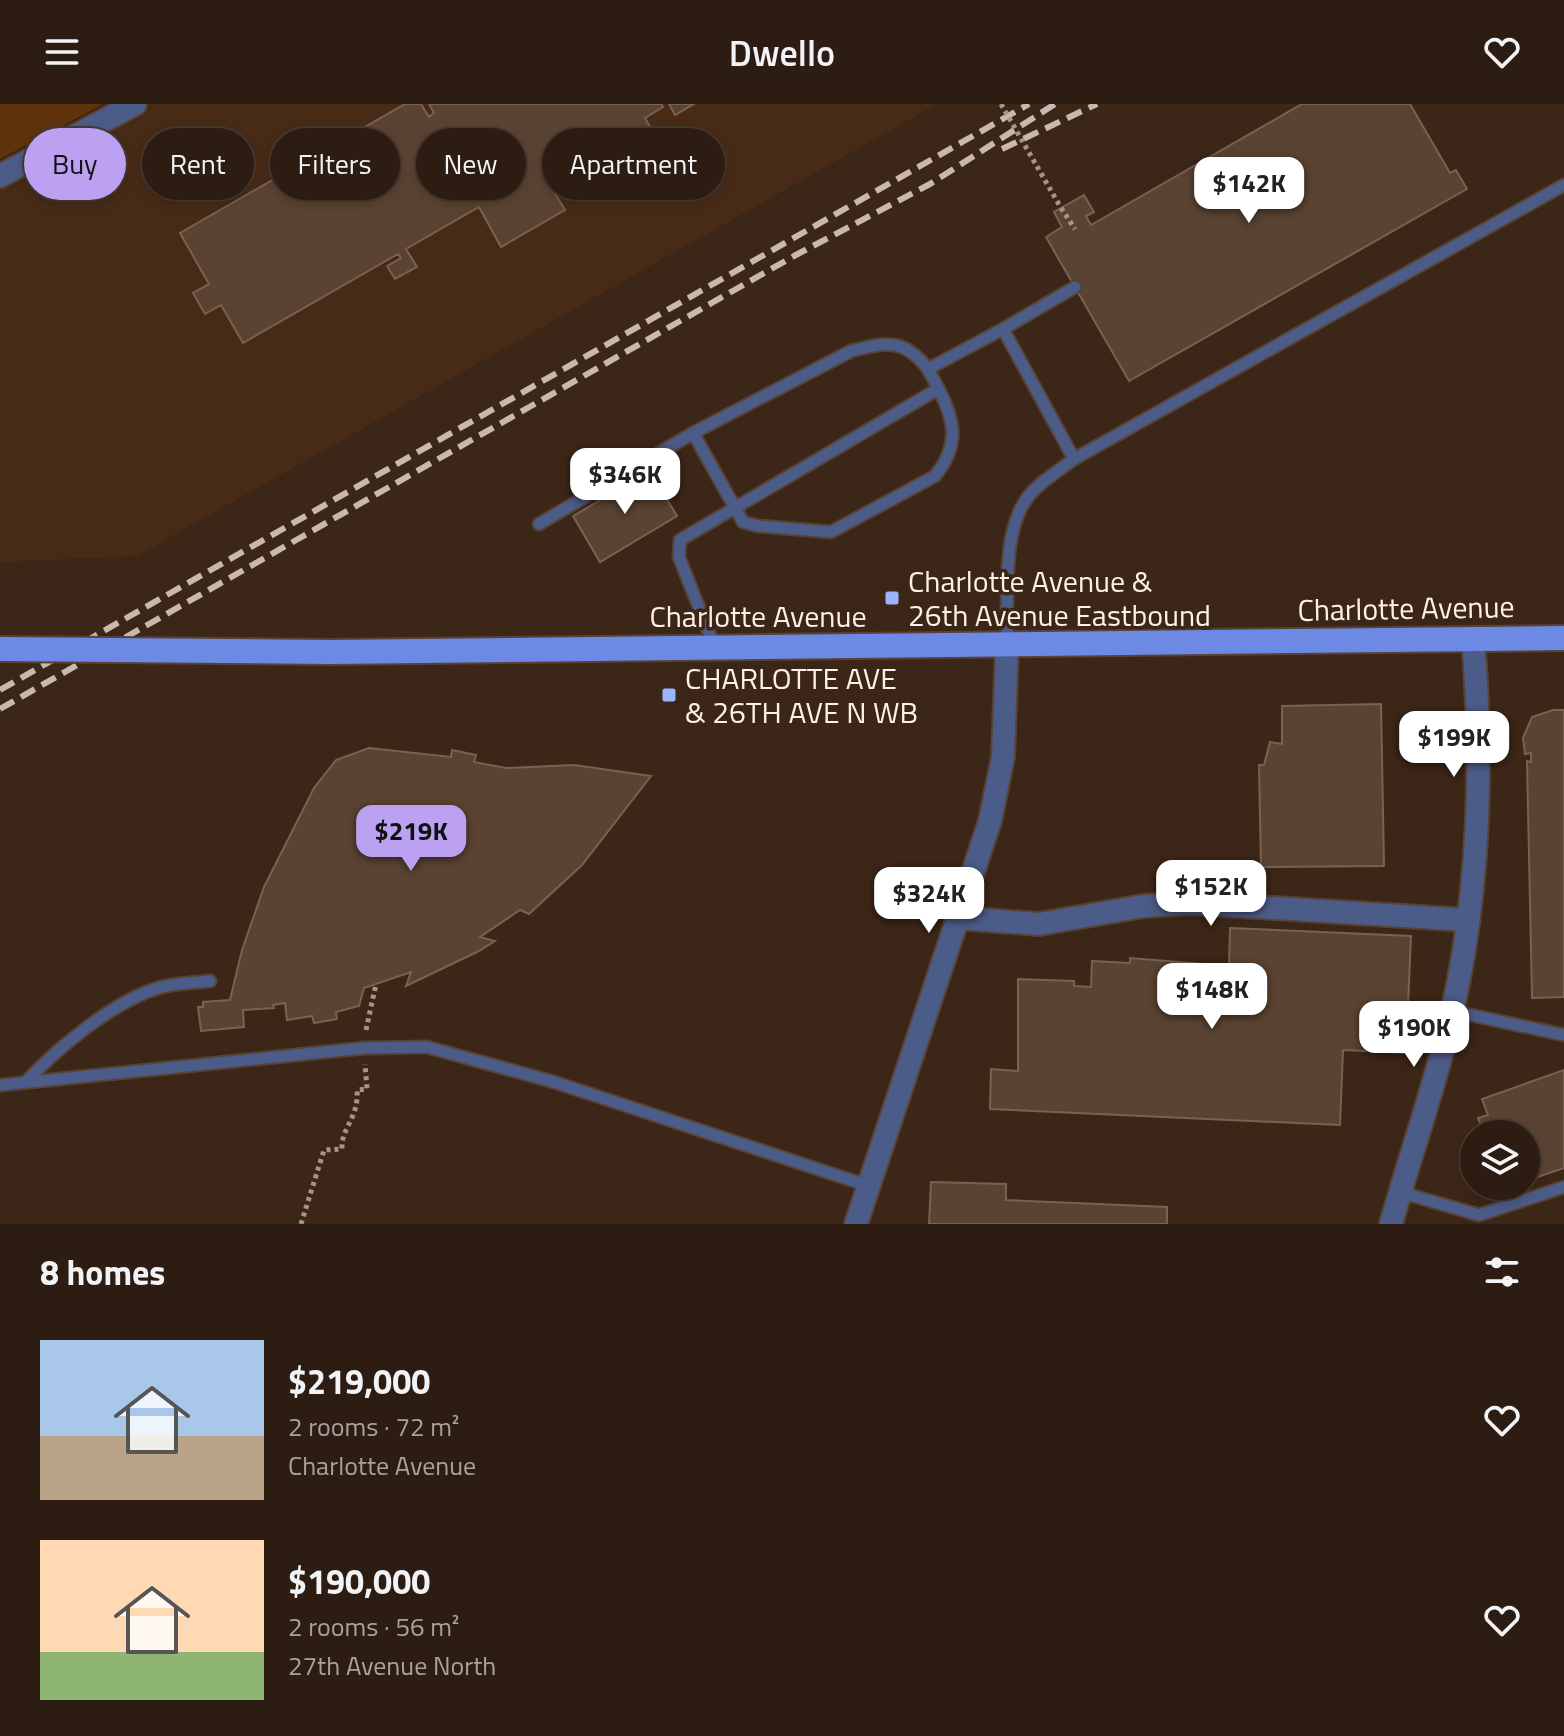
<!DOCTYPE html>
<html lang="en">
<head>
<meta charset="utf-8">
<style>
  body { margin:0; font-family:"Titillium Web",sans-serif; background:#35251a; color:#f1f3f6; height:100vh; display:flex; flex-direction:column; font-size:30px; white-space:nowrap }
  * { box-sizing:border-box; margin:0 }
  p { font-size:26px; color:#a7a19f }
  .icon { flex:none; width:44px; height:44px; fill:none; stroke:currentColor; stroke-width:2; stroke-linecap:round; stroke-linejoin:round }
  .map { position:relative; height:1120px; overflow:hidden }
  .details { display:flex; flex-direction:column; background:#2d1c11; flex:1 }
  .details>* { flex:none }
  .hud { position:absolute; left:24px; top:24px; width:800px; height:72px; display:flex; gap:16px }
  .fabs { position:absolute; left:1460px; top:1016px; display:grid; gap:16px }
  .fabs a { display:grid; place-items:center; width:80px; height:80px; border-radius:50%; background:#2d1c11; box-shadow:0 4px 12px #0003,0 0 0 2px #483a31; font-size:40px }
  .price { position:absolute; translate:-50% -68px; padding:0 18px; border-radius:16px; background:#fff; color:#222; font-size:26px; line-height:52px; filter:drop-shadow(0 2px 4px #0008) }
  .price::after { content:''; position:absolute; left:50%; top:48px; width:24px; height:18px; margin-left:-12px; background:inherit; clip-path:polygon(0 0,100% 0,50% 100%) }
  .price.on { background:#bca0f2; color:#111 }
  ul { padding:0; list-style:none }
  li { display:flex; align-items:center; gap:24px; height:200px; padding:0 40px }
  li span { display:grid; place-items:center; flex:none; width:224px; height:160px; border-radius:0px; color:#555 }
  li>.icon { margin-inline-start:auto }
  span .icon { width:96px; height:96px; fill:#fffc; stroke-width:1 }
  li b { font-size:34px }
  h2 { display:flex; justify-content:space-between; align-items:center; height:96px; padding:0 40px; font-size:34px }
  .chip { padding:0 28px; border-radius:36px; background:#2d1c11; box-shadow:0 4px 12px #0003,0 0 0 2px #483a31; font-size:28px; line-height:72px }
  .chip.on { background:#bca0f2; color:#111 }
  header { display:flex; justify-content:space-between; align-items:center; height:104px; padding:0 40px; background:#2d1c11; font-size:36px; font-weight:600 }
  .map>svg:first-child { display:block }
  .built { fill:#472b17 }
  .green { fill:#5f330c }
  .building { fill:#5a4332; stroke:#7a6150; stroke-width:2 }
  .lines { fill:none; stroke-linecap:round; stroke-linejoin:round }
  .service-casing { stroke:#574234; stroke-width:15 }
  .minor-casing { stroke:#574234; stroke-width:26 }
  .primary-casing { stroke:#574234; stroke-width:28 }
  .path { stroke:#a59589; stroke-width:5; stroke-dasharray:4 4; stroke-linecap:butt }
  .service { stroke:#4c5c88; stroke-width:11 }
  .minor { stroke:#4c5c88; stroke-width:22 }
  .primary { stroke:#6c89e3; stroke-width:24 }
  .rail { stroke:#c8b9b0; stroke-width:6; stroke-dasharray:16 8; stroke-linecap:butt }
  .primary-bridge-casing { stroke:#574234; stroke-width:28; stroke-linecap:butt }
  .path-bridge { stroke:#a59589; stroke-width:5; stroke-dasharray:4 4; stroke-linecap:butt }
  .primary-bridge { stroke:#6c89e3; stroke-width:24 }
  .poi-dot { fill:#9bb5fd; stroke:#3c2617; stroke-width:3 }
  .labels { text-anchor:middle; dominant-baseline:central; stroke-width:7; stroke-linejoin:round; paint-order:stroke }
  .poi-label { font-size:30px; fill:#fdf1e9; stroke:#3c2617; text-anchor:start }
  .street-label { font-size:30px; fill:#fdf1e9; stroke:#3c2617 }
</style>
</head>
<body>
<header><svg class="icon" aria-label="menu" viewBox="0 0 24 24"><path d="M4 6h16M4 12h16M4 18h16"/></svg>Dwello<svg class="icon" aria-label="heart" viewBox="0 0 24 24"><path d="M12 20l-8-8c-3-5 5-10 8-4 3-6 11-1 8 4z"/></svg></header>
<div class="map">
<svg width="1564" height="1120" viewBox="0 0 1564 1120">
  <rect width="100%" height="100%" fill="#3c2617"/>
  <path class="built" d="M 135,0 L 937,0 L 137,452 L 0,458 L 0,72 Z"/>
  <path class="green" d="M 0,0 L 103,0 L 0,55 Z"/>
  <path class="building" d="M 405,0 L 421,0 L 429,13 L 434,9 L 429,0 L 661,0 L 663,3 L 645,14 L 657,35 L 589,73 L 584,64 L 551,83 L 565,106 L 501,143 L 479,103 L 406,145 L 417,163 L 395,175 L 387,162 L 401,154 L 398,150 L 243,239 L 221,201 L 205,210 L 193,189 L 209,180 L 180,129 Z
    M 669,0 L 694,0 L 675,11 Z
    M 1302,0 L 1410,0 L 1450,69 L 1456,66 L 1467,85 L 1129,277 L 1046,133 L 1062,123 L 1054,108 L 1084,91 L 1094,108 L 1086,112 L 1091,121 Z
    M 650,367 L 677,412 L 600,458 L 573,412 Z
    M 1381,600 L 1384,762 L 1261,763 L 1259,661 L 1264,661 L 1270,638 L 1282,640 L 1282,602 Z
    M 1553,606 L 1564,606 L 1564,893 L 1532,894 L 1527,657 L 1531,658 L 1531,649 L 1525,650 L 1523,634 L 1532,613 Z
    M 369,644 L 451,653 L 452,646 L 476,651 L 474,658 L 506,664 L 574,661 L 651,672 L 582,761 L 529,810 L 520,806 L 480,833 L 495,837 L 477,848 L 406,882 L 411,868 L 364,884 L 359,902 L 336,908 L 337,915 L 314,919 L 312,912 L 287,916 L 285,899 L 273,901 L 274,904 L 243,906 L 244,923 L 201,927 L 198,903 L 203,903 L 203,898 L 230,896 L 242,846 L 264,783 L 314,684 L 336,656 Z
    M 1230,824 L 1411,832 L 1406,949 L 1343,946 L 1340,1021 L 990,1005 L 991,965 L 1018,967 L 1018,875 L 1074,877 L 1074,882 L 1091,883 L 1092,857 L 1130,859 L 1130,854 L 1229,862 Z
    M 1564,966 L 1564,1064 L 1526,1077 L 1526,1030 L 1484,1030 L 1478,1014 L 1488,1011 L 1482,995 Z
    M 931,1078 L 1006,1080 L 1006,1096 L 1167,1103 L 1167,1120 L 929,1120 Z
    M 1479,1082 L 1510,1082 L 1482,1090 Z"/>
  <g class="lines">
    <defs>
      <path id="service" d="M 1003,225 L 1075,183
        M 928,265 C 949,305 967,333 935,372 L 831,428 L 758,422 L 743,418 L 693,329 L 851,247 C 887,238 904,234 928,265 L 1003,225 L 1074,355
        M 539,420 L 693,329
        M 1007,542 C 1009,497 999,420 1034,386 C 1046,374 1061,365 1074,355 L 1564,81
        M 715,544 L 679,453 L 680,436 L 938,285
        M 1452,907 L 1564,931
        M 26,978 C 56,945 112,899 155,885 C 172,879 193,879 210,877
        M 0,981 L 364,944 L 427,943 L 554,978 L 869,1082
        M 1400,1088 L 1479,1111 L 1564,1083"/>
      <path id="minor" d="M 0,72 L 135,0
        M 958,814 L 1039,820 L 1144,802 L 1191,799 L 1468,816
        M 856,1120 L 990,717 L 1003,653 L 1007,542
        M 1391,1120 C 1411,1048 1437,977 1453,904 C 1480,783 1483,658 1473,535"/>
      <path id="primary" d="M 331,548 L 1564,534"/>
    </defs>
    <use href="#service" class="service-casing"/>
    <use href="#minor" class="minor-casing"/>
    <use href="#primary" class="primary-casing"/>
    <path class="path" d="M 1061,104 L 1075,125
      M 366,926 L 376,880
      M 301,1120 L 324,1046 L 342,1045 C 341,1023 359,1015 357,986 L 367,985 L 365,960"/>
    <use href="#service" class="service"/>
    <use href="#minor" class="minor"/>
    <use href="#primary" class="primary"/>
    <path class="rail" d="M 1002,45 L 1097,0
      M 0,586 L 1029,0
      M 0,605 L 794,152 L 930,80 L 1055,0"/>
    <defs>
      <path id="primary-bridge" d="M 0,545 L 331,548"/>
    </defs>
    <use href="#primary-bridge" class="primary-bridge-casing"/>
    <path class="path-bridge" d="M 1001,0 L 1061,104"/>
    <use href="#primary-bridge" class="primary-bridge"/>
  </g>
  <g class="poi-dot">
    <rect x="884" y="486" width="16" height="16" rx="4"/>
    <rect x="661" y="583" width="16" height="16" rx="4"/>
  </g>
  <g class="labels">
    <g class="poi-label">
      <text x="908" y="477">Charlotte Avenue &amp;<tspan x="908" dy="34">26th Avenue Eastbound</tspan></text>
      <text x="685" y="574">CHARLOTTE AVE<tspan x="685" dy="34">&amp; 26TH AVE N WB</tspan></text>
    </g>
    <g class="street-label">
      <text transform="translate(1406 504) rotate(-1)">Charlotte Avenue</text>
      <text x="758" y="512">Charlotte Avenue</text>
    </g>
  </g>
</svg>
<div class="fabs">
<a><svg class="icon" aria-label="layers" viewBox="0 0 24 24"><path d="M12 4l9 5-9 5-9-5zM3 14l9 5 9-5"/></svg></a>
</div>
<b class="price" style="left:1249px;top:121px">$142K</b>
<b class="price" style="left:625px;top:412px">$346K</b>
<b class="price" style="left:1454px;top:675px">$199K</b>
<b class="price on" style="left:411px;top:769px">$219K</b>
<b class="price" style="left:1211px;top:824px">$152K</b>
<b class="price" style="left:929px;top:831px">$324K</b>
<b class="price" style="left:1212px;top:927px">$148K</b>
<b class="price" style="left:1414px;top:965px">$190K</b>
<div class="hud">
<a class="chip on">Buy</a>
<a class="chip">Rent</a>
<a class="chip">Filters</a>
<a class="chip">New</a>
<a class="chip">Apartment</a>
</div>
</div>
<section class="details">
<h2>8 homes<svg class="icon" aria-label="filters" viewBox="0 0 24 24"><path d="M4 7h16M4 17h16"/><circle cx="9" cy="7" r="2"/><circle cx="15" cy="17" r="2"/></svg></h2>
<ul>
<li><span style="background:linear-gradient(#a9c7e8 60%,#b9a48a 0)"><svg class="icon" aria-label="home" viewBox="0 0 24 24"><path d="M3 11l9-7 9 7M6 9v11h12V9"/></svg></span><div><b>$219,000</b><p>2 rooms · 72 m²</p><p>Charlotte Avenue</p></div><svg class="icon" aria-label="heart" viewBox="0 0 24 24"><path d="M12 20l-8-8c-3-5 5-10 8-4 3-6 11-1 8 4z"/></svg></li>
<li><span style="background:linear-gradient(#ffd9b3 70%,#8fb573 0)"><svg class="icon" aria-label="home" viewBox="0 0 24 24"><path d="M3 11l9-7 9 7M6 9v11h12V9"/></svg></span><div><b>$190,000</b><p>2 rooms · 56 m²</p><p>27th Avenue North</p></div><svg class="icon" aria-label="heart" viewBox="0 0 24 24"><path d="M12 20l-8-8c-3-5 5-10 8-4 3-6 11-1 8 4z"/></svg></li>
</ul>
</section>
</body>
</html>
